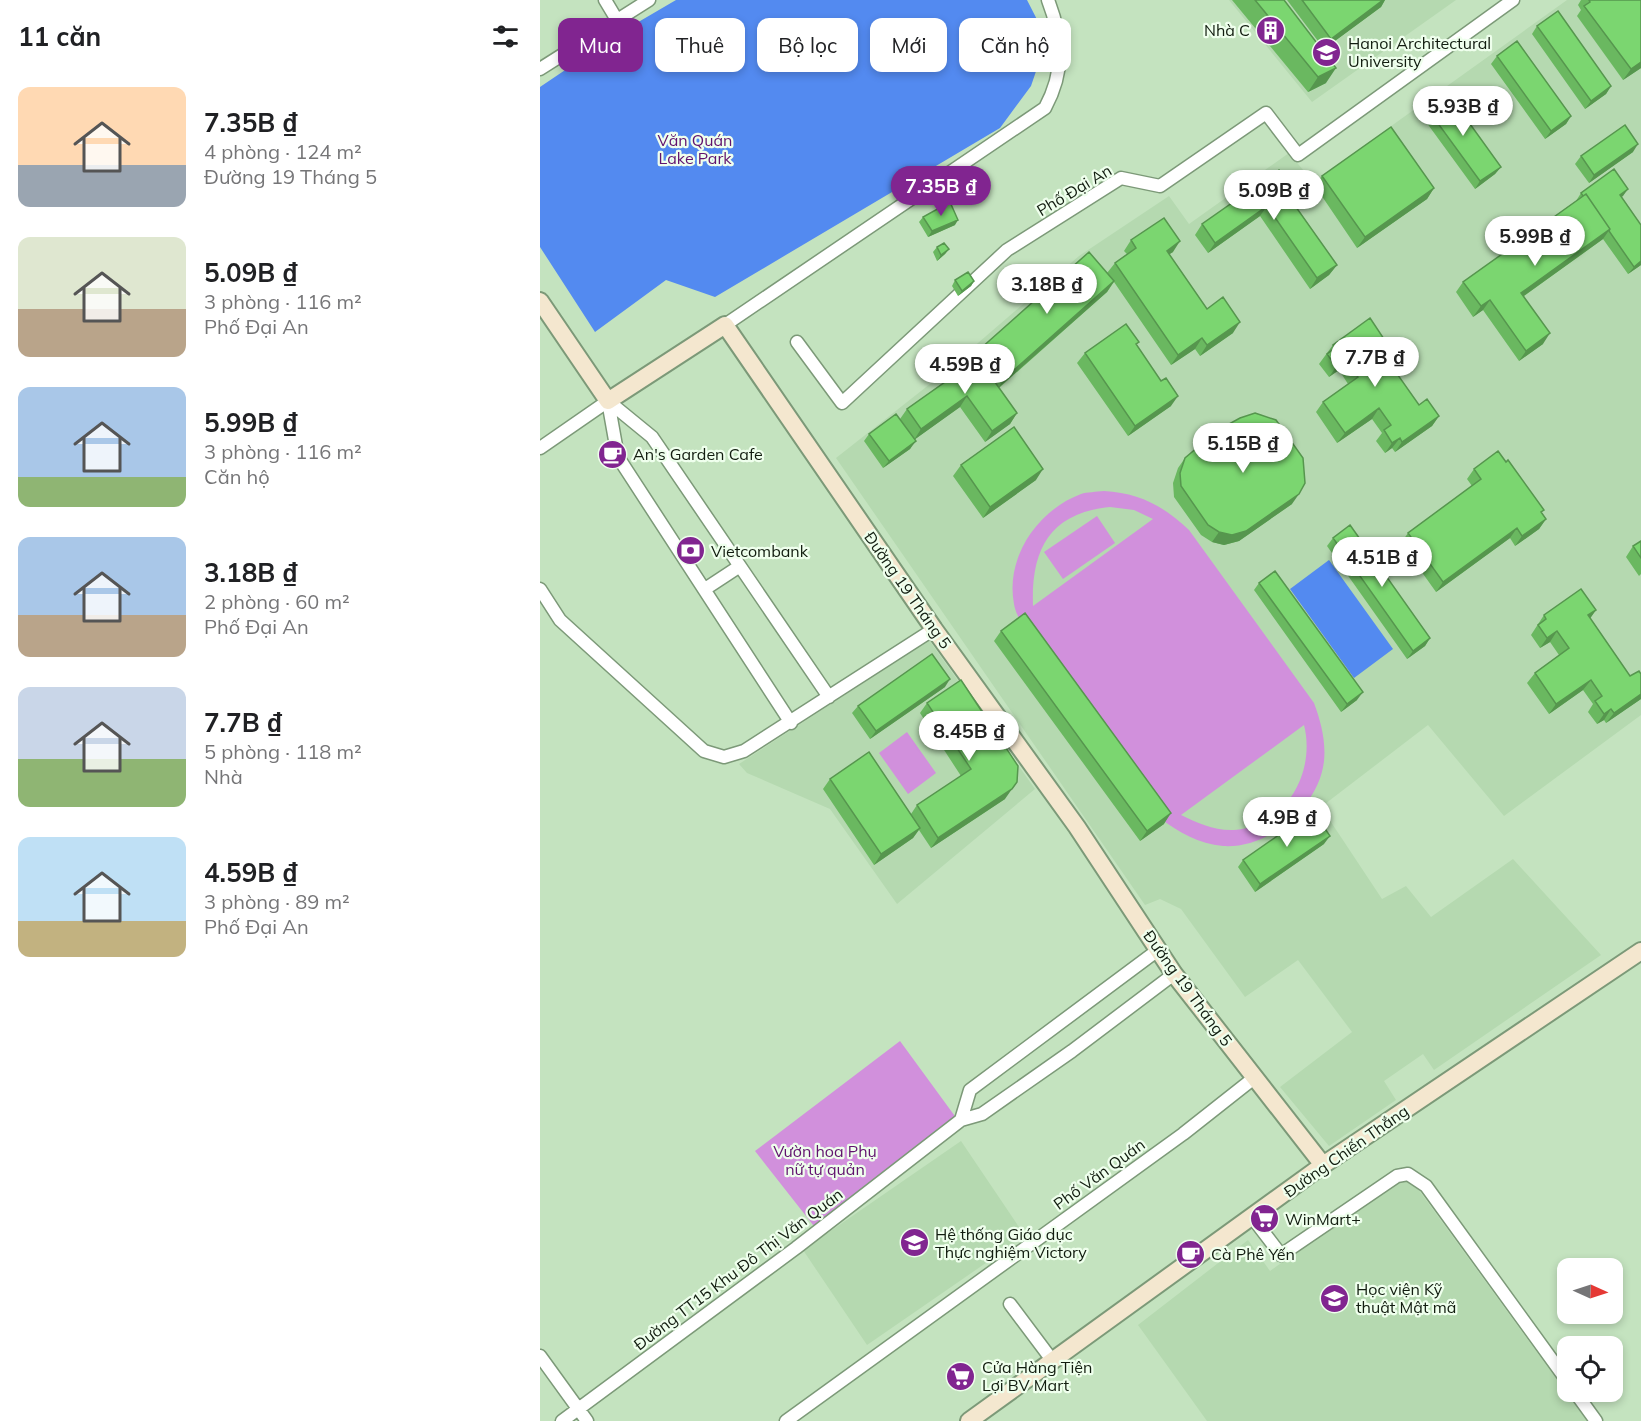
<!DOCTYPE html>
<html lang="vi">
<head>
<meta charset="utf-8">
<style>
  body { margin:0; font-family:Mulish,sans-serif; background:#f2f2f2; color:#202124; height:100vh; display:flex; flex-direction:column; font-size:22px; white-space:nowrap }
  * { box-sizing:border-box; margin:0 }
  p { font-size:20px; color:#757577 }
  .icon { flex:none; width:33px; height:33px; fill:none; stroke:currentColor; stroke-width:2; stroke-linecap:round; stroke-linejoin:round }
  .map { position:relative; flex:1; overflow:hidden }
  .side { display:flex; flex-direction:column; background:#fff; width:540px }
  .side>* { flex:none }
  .banner { position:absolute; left:18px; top:18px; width:570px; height:54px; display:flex; gap:12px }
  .needle { width:39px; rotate:93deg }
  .controls { position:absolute; left:1017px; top:1258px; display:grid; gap:12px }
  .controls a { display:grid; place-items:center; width:66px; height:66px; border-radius:12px; background:#fff; box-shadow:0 3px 9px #0003; font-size:30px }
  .price { position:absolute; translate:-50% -51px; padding:0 14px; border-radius:21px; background:#fff; color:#222; font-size:20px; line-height:39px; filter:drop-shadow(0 2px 3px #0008) }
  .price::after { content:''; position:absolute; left:50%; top:36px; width:18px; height:14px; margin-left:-9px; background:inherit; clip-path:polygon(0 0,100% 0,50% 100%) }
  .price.active { background:#812590; color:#fff }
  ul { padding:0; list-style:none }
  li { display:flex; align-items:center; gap:18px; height:150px; padding:0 18px }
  li span { display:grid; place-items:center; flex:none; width:168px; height:120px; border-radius:12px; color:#555 }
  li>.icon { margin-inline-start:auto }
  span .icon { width:72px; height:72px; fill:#fffc; stroke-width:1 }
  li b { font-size:26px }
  h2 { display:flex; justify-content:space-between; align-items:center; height:72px; padding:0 18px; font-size:26px }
  .chip { padding:0 21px; border-radius:12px; background:#fff; box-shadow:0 3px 9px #0003; font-size:21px; line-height:54px }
  .chip.active { background:#812590; color:#fff }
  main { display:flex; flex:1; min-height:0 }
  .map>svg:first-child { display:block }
  .built { fill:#b5d9b0 }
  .green { fill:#d190dc; fill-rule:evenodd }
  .water { fill:#538af0 }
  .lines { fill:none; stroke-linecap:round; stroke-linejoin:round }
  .street-casing { stroke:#7c9978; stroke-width:15 }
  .secondary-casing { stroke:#7c9978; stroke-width:20 }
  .street { stroke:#fff; stroke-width:12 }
  .secondary { stroke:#f4e7cf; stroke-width:16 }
  .wall { fill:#6ab860 }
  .shaded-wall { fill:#56964e }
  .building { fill:#7bd670; stroke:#56964e; stroke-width:1.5 }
  .labels { text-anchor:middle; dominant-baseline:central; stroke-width:4.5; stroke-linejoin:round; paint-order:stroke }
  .poi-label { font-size:16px; fill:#111c0f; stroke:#efffed; text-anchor:start }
  .park-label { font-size:16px; fill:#61126e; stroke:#efffed }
  .street-label { font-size:16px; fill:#111c0f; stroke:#efffed }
</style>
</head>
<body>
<main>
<section class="side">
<h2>11 căn<svg class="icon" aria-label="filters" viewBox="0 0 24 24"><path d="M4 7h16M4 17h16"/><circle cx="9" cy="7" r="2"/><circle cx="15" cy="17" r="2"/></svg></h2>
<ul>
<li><span style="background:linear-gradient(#ffd9b3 65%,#9aa5b1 0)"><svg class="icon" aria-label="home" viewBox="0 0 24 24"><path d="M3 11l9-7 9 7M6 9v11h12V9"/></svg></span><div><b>7.35B ₫</b><p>4 phòng · 124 m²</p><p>Đường 19 Tháng 5</p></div></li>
<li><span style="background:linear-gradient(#dfe7d0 60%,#b9a48a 0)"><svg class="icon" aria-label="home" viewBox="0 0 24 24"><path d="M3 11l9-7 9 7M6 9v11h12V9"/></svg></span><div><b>5.09B ₫</b><p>3 phòng · 116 m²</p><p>Phố Đại An</p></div></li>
<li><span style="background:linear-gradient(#a9c7e8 75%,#8fb573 0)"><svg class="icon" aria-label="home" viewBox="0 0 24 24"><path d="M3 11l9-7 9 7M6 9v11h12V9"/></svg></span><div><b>5.99B ₫</b><p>3 phòng · 116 m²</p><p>Căn hộ</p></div></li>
<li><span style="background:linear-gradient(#a9c7e8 65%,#b9a48a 0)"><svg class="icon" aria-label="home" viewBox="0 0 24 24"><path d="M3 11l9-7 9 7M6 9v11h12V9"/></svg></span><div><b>3.18B ₫</b><p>2 phòng · 60 m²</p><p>Phố Đại An</p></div></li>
<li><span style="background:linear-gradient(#c9d6e8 60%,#8fb573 0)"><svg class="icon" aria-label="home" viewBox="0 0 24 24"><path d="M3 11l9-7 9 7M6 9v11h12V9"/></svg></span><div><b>7.7B ₫</b><p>5 phòng · 118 m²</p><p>Nhà</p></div></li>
<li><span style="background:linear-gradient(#bfe0f5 70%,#c2b280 0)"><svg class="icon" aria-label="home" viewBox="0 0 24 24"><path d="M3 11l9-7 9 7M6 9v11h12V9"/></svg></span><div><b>4.59B ₫</b><p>3 phòng · 89 m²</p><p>Phố Đại An</p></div></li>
</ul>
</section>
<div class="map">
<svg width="1101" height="1421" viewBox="0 0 1101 1421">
  <rect width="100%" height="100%" fill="#c4e3bf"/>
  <path class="built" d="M 689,0 L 916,0 L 772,102 Z
    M 1027,0 L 1101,0 L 1101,715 L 964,816 L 888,725 L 781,807 L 842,899 L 866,886 L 891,917 L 973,859 L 1061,955 L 894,1070 L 883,1054 L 844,1081 L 856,1100 L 789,1146 L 740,1087 L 812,1032 L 758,960 L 705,997 L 641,909 L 620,899 L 605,905 L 296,458 L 395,380 L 539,256 L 629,196 L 649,224 L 749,153 L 773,182 Z
    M 389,640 L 495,789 L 357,904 L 290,809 L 207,773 L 199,764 Z
    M 421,1141 L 485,1236 L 327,1345 L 263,1250 Z
    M 860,1178 L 870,1178 L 1047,1421 L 667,1421 L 598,1325 L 708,1240 L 730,1271 Z"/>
  <path class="green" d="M 564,491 C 599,493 624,506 649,530 L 774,703 C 781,722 786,741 784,761 C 779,807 728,849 683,846 C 659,844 638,832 620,818 L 482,625 C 479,618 475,611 474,604 C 465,557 498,510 541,494 C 547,492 556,492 564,491 ZM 570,507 L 594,510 L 613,519 L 493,606 C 491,549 510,513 570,507 ZM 764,725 C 776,772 746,827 694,830 C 675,831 657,823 641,815 Z
    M 557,516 L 575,543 L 523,579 L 504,552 Z
    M 367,732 L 396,773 L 368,794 L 339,753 Z
    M 360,1041 L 417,1119 L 277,1230 L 215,1151 Z"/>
  <path class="water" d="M 136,0 L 487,0 L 507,39 L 491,86 L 460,128 L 175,297 L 126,280 L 55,332 L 0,247 L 0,87 L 83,31 Z
    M 789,560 L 853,649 L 814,678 L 750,589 Z"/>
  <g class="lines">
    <defs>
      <path id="street" d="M 65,0 L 77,20
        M 0,69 L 109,0
        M 185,325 L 505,108 C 525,71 523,39 508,0
        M 257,342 L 302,403 L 467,250 L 581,178 L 620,186 L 726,113 L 758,155 L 973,0
        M 68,401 L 78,457 L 251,723
        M 68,401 L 112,437 L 289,697
        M 0,448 L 68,401
        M 0,589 L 20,620 L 164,751 L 184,757 L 204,751 L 394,629
        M 165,589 L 200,566
        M 421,1120 L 430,1090 L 618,950
        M 712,1217 L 741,1255 L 857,1176 L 868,1174 L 886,1186 L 1028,1382
        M 470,1304 L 512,1360
        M 0,1356 L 47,1421
        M 1035,1392 L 1056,1421
        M 22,1421 L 256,1248 L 421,1120 L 442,1114 L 532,1051 L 634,974
        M 246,1421 L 643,1134 L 714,1078"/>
      <path id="secondary" d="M 0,301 L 68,401 L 185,325 L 394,629 L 537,827 L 634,974 L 783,1165
        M 429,1421 L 783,1165 L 1101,951"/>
    </defs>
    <use href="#street" class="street-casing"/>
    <use href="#secondary" class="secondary-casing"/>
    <use href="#street" class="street"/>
    <use href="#secondary" class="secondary"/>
  </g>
  <path class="wall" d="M 692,0 L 744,0 L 786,83 L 768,92 Z
    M 747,0 L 845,0 L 841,7 L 784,49 Z
    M 1041,0 L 1101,0 L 1101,68 L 1083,80 L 1037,16 L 1041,10 L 1038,5 Z
    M 997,26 L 1071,86 L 1066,94 L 1045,109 L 992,34 Z
    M 957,56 L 1031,116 L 1026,124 L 1005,139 L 951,64 Z
    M 886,107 L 961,167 L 955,174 L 935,189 L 881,115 Z
    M 1093,152 L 1049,183 L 1035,164 L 1041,156 Z
    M 782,176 L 894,188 L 887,199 L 817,248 L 775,186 Z
    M 1088,189 L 1081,197 L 1101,265 L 1088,274 L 1063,239 L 984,296 L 1003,344 L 979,361 L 943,310 L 933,317 L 916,292 L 923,282 L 1036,201 L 1041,193 Z
    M 748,195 L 797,265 L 789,275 L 770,289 L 720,216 L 668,253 L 655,235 L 662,224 Z
    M 383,217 L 415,225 L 388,237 L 379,222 Z
    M 591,240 L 633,252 L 629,254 L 667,309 L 693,333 L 660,356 L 655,349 L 631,365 L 574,282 L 567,292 L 459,388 L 477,413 L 470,424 L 445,442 L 420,407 L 375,439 L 370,449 L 343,468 L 324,441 L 329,434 L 360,419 L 367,409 L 403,383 L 399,379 L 406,368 L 436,355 L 440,349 L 567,273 L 575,263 L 587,254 L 584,251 Z
    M 397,247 L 409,249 L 405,254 L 397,261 L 393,252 Z
    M 415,280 L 434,281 L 431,286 L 418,296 L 412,286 Z
    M 599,342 L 596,345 L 631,406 L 588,436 L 537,363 L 545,353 Z
    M 793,345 L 838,347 L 879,405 L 899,416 L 892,426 L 855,452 L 852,448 L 845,453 L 836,441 L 842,433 L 832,419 L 797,443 L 776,412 L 783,402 L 808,384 L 799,370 L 789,377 L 779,364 Z
    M 645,458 L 752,504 L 699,541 L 684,545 L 672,542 L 661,535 L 634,497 L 633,483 L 638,468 Z
    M 421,465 L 496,480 L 443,518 L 413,476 Z
    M 934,469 L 1002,513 L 1006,519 L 999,529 L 975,546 L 970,538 L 896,592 L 861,543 L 868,533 L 932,486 L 927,479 Z
    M 793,538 L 890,638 L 885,646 L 867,659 L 787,546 Z
    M 1101,541 L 1101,574 L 1099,576 L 1086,557 L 1093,546 Z
    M 719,583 L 817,700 L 801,712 L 714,590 Z
    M 1056,610 L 1050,618 L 1090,676 L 1101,674 L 1101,699 L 1066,723 L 1064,720 L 1057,724 L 1048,712 L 1053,704 L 1043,690 L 1009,714 L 987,683 L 995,673 L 1019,655 L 1010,642 L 1000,648 L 991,635 L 1004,615 Z
    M 461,631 L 624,824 L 600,841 L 454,641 Z
    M 405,687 L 330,739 L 312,713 L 318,706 Z
    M 387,703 L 465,799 L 391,848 L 379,830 L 373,838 L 334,865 L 283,789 L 290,779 L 371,814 L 377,805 L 421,776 L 380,713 Z
    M 784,844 L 715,892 L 698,867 L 703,860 Z"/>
  <path class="shaded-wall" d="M 843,0 L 845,0 L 841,7 L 784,49 L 791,39 Z
    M 1101,62 L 1101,68 L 1083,80 L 1091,69 Z
    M 796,68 L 786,83 L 768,92 L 778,77 Z
    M 1071,86 L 1066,94 L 1045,109 L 1051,101 Z
    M 1031,116 L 1026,124 L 1005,139 L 1011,131 Z
    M 1098,144 L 1093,152 L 1049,183 L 1054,175 Z
    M 961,167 L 955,174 L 935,189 L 940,181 Z
    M 894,188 L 887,199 L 817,248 L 825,237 Z
    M 1088,189 L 1083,196 L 1074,203 L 1080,195 Z
    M 727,206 L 720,216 L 668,253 L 675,243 Z
    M 418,220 L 415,225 L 388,237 L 392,231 Z
    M 1070,229 L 1063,239 L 974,303 L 981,293 Z
    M 640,241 L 633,252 L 619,261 L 627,251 Z
    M 409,249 L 405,254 L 397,261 L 401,255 Z
    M 1101,261 L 1101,265 L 1088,274 L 1094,267 Z
    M 797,265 L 789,275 L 770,289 L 777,278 Z
    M 434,281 L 431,286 L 418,296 L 422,291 Z
    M 574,281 L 567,292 L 458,388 L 465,378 Z
    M 950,300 L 943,310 L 933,317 L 941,306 Z
    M 700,322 L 693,333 L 660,356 L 667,345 Z
    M 1010,333 L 1003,344 L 979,361 L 986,351 Z
    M 662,338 L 655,349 L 631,365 L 638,355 Z
    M 844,339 L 837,349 L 836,344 Z
    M 806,360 L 799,370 L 789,377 L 796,367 Z
    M 427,396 L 420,407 L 374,440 L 381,429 Z
    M 638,396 L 631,406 L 588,436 L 595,426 Z
    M 839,408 L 832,419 L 797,443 L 805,433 Z
    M 477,413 L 470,424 L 445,442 L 452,431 Z
    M 899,416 L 892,426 L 855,452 L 862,442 Z
    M 860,438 L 852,448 L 845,453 L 852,443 Z
    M 376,441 L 370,449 L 343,468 L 349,461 Z
    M 503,469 L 496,480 L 443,518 L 450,507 Z
    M 759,494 L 752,504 L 699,541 L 684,545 L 672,542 L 679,532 Z
    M 1006,519 L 999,529 L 975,546 L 982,536 Z
    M 977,528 L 970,538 L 896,592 L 903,582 Z
    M 1056,610 L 1049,620 L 1048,615 Z
    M 1017,631 L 1010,642 L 1000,648 L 1007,638 Z
    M 890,638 L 885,646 L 867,659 L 873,651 Z
    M 410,679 L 405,687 L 330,739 L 336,731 Z
    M 1051,680 L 1043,690 L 1009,714 L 1016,704 Z
    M 823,692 L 817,700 L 801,712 L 807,704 Z
    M 1101,694 L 1101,699 L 1066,723 L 1074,713 Z
    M 1071,709 L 1064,720 L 1057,724 L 1064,714 Z
    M 472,789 L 465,799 L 391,848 L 398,838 Z
    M 631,813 L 624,824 L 600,841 L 607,831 Z
    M 380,828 L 373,838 L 334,865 L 341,854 Z
    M 790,836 L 784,844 L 715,892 L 720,884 Z"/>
  <path class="building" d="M 715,0 L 744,0 L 796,68 L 778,77 Z
    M 762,0 L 843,0 L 791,39 Z
    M 1049,0 L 1101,0 L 1101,62 L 1091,69 L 1044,6 L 1050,2 Z
    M 1018,11 L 1071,86 L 1051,101 L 997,26 Z
    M 977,41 L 1031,116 L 1011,131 L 957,56 Z
    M 907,92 L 961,167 L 940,181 L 886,107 Z
    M 1085,125 L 1098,144 L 1054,175 L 1041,156 Z
    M 851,127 L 894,188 L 825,237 L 782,176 Z
    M 1074,169 L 1088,189 L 1080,195 L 1101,225 L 1101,261 L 1094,267 L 1069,231 L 1070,229 L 1046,194 L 1043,196 L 1041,193 Z
    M 739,170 L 752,189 L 746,193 L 797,265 L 777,278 L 727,206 L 675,243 L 662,224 Z
    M 1046,194 L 1070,229 L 981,293 L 1010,333 L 986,351 L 950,300 L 941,306 L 923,282 Z
    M 410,202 L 418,220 L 392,231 L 383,217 Z
    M 624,218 L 640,241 L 627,251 L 667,309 L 683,297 L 700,322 L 667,345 L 662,338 L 638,355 L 575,263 L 596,248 L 591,240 Z
    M 404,243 L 409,249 L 401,255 L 397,247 Z
    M 549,252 L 574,281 L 465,378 L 440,349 Z
    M 428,272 L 434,281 L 422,291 L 415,280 Z
    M 830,318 L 844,339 L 836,344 L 879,405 L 887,399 L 899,416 L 862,442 L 860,438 L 852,443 L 844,430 L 851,425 L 839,408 L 805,433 L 783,402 L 818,377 L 806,360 L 796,367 L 787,354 L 795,348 L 793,345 Z
    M 586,324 L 599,342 L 596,344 L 621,381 L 626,378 L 638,396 L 595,426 L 545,353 Z
    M 432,350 L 477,413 L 452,431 L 427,396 L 381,429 L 367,409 L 412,377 L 406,368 Z
    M 715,413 L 736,420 L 763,458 L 765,483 L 759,494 L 706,531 L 692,535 L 679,532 L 668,525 L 641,486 L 640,473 L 645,458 L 678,430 L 700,418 Z
    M 356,414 L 376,441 L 349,461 L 329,434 Z
    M 474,427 L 503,469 L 450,507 L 421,465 Z
    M 958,451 L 966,462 L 968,460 L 1004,510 L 1001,512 L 1006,519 L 982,536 L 977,528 L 903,582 L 868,533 L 941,479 L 934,469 Z
    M 810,525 L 890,638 L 873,651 L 793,538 Z
    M 1101,541 L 1101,558 L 1093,546 Z
    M 735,571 L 823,692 L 807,704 L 719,583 Z
    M 1041,589 L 1056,610 L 1048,615 L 1090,676 L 1099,671 L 1101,674 L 1101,694 L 1074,713 L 1071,709 L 1064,714 L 1055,701 L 1062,696 L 1051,680 L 1016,704 L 995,673 L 1029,648 L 1017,631 L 1007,638 L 998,625 L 1006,619 L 1004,615 Z
    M 485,613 L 631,813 L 607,831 L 461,631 Z
    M 392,654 L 410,679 L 336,731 L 318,706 Z
    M 421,680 L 478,766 L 477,782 L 472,789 L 398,838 L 377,805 L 431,769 L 387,703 Z
    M 329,752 L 380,828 L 341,854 L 290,779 Z
    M 773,811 L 790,836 L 720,884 L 703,860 Z"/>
  <defs>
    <symbol id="building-disc" viewBox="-11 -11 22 22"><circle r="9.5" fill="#812590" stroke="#efffed"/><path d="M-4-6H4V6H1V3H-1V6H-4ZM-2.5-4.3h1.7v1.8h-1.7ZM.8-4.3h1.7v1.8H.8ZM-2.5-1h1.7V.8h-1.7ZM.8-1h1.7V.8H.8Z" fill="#fff"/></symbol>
    <symbol id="university-disc" viewBox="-11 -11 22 22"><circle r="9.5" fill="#812590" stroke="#efffed"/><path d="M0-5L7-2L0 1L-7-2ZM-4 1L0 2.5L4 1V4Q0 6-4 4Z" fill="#fff"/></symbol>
    <symbol id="cafe-disc" viewBox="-11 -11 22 22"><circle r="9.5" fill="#812590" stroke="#efffed"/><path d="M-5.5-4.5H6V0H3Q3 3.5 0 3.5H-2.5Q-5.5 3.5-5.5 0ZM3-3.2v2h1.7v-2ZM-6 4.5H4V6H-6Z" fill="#fff"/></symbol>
    <symbol id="bank-disc" viewBox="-11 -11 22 22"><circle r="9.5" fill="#812590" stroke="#efffed"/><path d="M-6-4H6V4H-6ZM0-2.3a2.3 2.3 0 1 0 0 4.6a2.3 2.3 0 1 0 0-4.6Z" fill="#fff"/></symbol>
    <symbol id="supermarket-disc" viewBox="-11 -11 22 22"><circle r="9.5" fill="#812590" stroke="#efffed"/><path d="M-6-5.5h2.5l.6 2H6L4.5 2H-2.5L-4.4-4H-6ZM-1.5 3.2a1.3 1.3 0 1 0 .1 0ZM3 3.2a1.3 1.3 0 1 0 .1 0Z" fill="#fff"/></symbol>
    <symbol id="school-disc" viewBox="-11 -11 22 22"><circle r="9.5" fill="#812590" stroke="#efffed"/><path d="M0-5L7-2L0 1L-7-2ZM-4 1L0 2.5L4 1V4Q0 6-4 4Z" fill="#fff"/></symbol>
  </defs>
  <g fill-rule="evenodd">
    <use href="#building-disc" x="714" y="14" width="33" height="33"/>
    <use href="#university-disc" x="770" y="36" width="33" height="33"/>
    <use href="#cafe-disc" x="56" y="438" width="33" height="33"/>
    <use href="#bank-disc" x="134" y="534" width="33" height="33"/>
    <use href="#supermarket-disc" x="708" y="1202" width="33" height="33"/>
    <use href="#school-disc" x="358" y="1226" width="33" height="33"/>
    <use href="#cafe-disc" x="634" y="1238" width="33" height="33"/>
    <use href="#university-disc" x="778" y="1282" width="33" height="33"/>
    <use href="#supermarket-disc" x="404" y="1360" width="33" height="33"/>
  </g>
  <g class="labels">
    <g class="poi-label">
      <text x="710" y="30" text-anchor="end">Nhà C</text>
      <text x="808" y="43">Hanoi Architectural<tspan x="808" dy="18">University</tspan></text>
      <text x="93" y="454">An's Garden Cafe</text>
      <text x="171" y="551">Vietcombank</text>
      <text x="745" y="1219">WinMart+</text>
      <text x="395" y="1234">Hệ thống Giáo dục<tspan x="395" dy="18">Thực nghiệm Victory</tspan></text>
      <text x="671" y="1254">Cà Phê Yến</text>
      <text x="816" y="1289">Học viện Kỹ<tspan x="816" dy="18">thuật Mật mã</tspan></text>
      <text x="442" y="1367">Cửa Hàng Tiện<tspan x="442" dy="18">Lợi BV Mart</tspan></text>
    </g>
    <g class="park-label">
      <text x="155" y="140">Văn Quán<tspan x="155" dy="18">Lake Park</tspan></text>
      <text x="285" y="1151">Vườn hoa Phụ<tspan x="285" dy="18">nữ tự quản</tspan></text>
    </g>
    <g class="street-label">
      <text transform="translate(534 190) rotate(-31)">Phố Đại An</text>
      <text transform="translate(368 590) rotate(55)">Đường 19 Tháng 5</text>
      <text transform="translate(648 988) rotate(54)">Đường 19 Tháng 5</text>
      <text transform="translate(806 1151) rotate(-35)">Đường Chiến Thắng</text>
      <text transform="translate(559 1174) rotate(-36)">Phố Văn Quán</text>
      <text transform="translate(198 1269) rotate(-37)">Đường TT15 Khu Đô Thị Văn Quán</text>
    </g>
  </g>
</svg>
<div class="controls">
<a><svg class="needle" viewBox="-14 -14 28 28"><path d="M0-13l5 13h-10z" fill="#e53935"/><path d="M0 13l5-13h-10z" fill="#757577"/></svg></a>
<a><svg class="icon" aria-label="locate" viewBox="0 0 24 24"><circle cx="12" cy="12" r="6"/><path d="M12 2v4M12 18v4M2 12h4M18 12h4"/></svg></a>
</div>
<b class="price" style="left:923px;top:137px">5.93B ₫</b>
<b class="price active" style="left:401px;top:217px">7.35B ₫</b>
<b class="price" style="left:734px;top:221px">5.09B ₫</b>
<b class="price" style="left:995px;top:267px">5.99B ₫</b>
<b class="price" style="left:507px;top:315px">3.18B ₫</b>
<b class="price" style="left:835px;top:388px">7.7B ₫</b>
<b class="price" style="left:425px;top:395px">4.59B ₫</b>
<b class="price" style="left:703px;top:474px">5.15B ₫</b>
<b class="price" style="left:842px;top:588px">4.51B ₫</b>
<b class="price" style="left:429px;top:762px">8.45B ₫</b>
<b class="price" style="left:747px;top:848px">4.9B ₫</b>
<div class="banner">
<a class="chip active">Mua</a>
<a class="chip">Thuê</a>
<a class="chip">Bộ lọc</a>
<a class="chip">Mới</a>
<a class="chip">Căn hộ</a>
</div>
</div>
</main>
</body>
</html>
